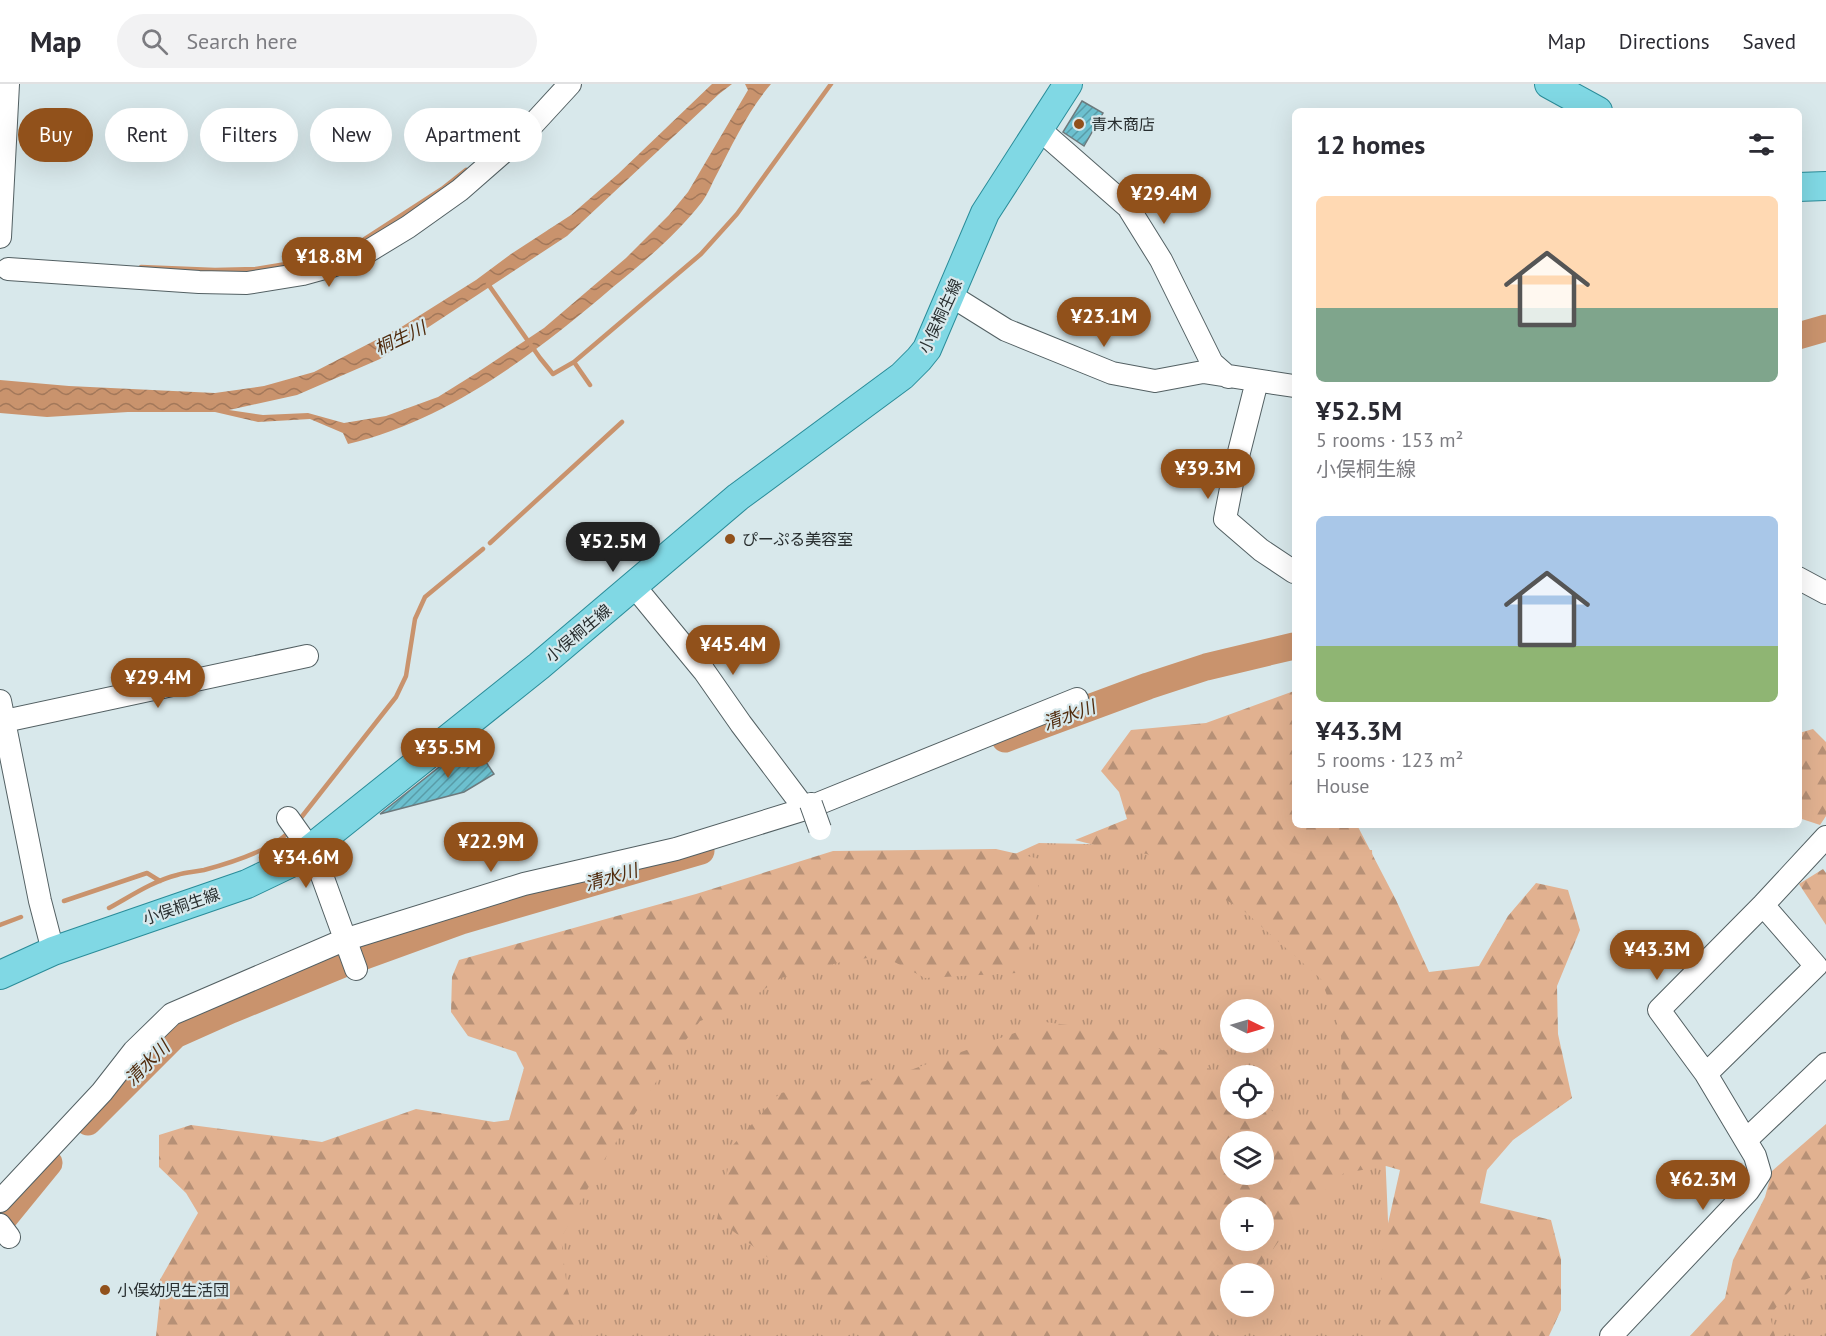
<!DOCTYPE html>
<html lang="en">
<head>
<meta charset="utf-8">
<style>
  body { margin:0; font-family:"PT Sans","Noto Sans JP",sans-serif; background:#f2f2f3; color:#2b2b33; height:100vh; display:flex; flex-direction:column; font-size:22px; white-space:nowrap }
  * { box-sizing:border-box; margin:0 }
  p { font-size:20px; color:#7c7c81 }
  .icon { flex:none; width:33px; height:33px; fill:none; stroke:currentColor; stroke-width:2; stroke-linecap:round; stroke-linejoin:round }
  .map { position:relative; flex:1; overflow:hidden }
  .side { position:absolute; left:1292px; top:24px; width:510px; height:720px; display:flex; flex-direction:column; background:#fff; border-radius:9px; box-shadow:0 6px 24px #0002 }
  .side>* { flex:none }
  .guide { position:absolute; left:18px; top:24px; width:570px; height:54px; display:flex; gap:12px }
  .needle { width:39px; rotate:95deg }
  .tools { position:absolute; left:1220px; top:915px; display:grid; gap:12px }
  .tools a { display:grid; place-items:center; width:54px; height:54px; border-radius:50%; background:#fff; box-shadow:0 6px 24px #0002; font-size:30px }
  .price { position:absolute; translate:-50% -51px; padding:0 14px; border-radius:21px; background:#91511b; color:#fff; font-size:20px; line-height:39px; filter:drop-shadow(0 2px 3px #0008) }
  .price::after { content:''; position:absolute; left:50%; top:36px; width:18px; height:14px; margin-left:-9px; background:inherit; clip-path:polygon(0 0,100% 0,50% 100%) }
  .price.on { background:#222; color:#fff }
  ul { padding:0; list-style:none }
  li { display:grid; align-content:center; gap:12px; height:318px; padding:0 24px }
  li span { display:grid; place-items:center; height:186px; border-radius:9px; color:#555 }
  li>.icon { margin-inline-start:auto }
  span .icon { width:108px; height:108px; fill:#fffc; stroke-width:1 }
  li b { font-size:26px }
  h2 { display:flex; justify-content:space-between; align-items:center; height:72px; padding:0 24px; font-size:26px }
  .chip { padding:0 21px; border-radius:27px; background:#fff; box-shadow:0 6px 24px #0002; font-size:21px; line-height:54px }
  .chip.on { background:#91511b; color:#fff }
  header { display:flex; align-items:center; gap:36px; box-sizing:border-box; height:84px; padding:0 30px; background:#fff; border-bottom:2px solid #e1e1e2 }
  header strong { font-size:28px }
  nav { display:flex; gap:33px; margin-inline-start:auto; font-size:21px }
  .search { width:420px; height:54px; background:#f2f2f3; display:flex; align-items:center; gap:15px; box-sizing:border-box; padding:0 21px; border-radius:33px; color:#7c7c81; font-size:22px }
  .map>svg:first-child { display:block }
  .grass { fill:url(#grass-tufts); fill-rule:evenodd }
  .forest { fill:url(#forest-firs); fill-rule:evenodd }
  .water { fill:url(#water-waves) }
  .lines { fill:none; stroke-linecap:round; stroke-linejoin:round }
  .stream { stroke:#c9936d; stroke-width:4.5 }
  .river { stroke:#c9936d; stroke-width:27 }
  .building { fill:url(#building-hatch); stroke:#6c7a7d; stroke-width:1.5 }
  .minor-casing { stroke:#536063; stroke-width:24 }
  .major-casing { stroke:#2a8c99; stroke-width:30 }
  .minor { stroke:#fff; stroke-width:22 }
  .major { stroke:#80d8e4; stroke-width:28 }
  .minor-bridge-casing { stroke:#536063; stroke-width:24; stroke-linecap:butt }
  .minor-bridge { stroke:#fff; stroke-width:22 }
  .poi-dot { fill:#91511b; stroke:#d8e8eb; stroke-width:2 }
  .labels { text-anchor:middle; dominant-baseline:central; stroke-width:4.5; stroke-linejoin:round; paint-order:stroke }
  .poi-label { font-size:16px; fill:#282e2f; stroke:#d8e8eb; text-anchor:start }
  .street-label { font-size:16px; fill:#282e2f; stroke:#d8e8eb }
  .water-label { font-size:18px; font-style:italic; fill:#502b0d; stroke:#d8e8eb }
</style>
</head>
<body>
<header>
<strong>Map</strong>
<div class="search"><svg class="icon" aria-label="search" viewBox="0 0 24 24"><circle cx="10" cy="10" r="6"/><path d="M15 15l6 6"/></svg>Search here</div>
<nav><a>Map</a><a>Directions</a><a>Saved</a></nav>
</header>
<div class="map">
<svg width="1826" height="1252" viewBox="0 0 1826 1252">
  <defs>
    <pattern id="grass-tufts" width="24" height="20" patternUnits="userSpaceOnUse" patternTransform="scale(1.5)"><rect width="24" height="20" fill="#e1b190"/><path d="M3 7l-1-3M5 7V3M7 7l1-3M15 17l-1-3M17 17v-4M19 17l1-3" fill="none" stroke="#b69076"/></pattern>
    <pattern id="forest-firs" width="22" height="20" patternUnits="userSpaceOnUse" patternTransform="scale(1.5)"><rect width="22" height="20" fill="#e1b190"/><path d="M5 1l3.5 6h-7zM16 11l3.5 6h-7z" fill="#b69076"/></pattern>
    <pattern id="water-waves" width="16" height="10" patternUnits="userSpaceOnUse" patternTransform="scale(1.5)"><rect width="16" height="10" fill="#c9936d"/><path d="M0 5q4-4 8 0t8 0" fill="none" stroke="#a3785a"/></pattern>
    <pattern id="building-hatch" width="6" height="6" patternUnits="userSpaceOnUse" patternTransform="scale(1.5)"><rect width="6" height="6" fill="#6cc0cf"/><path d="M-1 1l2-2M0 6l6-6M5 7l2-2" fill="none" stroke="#599ca8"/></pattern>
  </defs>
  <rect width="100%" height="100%" fill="#d8e8eb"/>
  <path class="grass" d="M 1039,759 L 1372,766 L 1393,1252 L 532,1252 L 560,1120 L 684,909 L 851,844 ZM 1230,926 L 1263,926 L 1263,958 L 1230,958 ZM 1230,992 L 1263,992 L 1263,1024 L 1230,1024 ZM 1230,1058 L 1263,1058 L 1263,1090 L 1230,1090 ZM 1230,1124 L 1263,1124 L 1263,1156 L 1230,1156 ZM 1230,1190 L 1263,1190 L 1263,1222 L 1230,1222 Z
    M 1826,1142 L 1826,1252 L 1690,1252 Z"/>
  <path class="forest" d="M 1294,607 L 1294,741 L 1357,741 L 1396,816 L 1429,888 L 1479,882 L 1508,832 L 1536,799 L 1568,806 L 1580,846 L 1557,902 L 1558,950 L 1572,1014 L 1513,1056 L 1487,1086 L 1480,1119 L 1551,1136 L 1561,1175 L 1561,1226 L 1549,1252 L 1386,1252 L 1380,1175 L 1400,1086 L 1386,1082 L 1344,1089 L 1296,1133 L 1256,1189 L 1230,1190 L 1230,1222 L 1233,1223 L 1217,1246 L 1217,1252 L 872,1252 L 717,1135 L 733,1061 L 780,1009 L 888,994 L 1045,938 L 1114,947 L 1230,993 L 1230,1024 L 1263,1024 L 1263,1017 L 1278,1033 L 1342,1039 L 1341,950 L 1321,895 L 1243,826 L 1147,770 L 1102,763 L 1075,756 L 1127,735 L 1119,708 L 1101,687 L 1131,646 L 1206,639 ZM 1230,1058 L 1263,1058 L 1263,1090 L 1230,1090 ZM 1230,1124 L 1263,1124 L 1263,1156 L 1230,1156 Z
    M 1813,645 L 1826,658 L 1826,732 L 1820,741 L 1799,734 L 1799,649 Z
    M 996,765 L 1040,775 L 1035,853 L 1016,889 L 925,894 L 883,872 L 845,877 L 781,894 L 735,925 L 700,937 L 666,983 L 600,1082 L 561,1154 L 567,1204 L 582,1252 L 156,1252 L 160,1214 L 157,1201 L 198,1129 L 186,1109 L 159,1083 L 159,1051 L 191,1041 L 322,1058 L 416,1025 L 494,1038 L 509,1036 L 524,984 L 516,968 L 468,952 L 451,928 L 452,893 L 459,876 L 696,810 L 833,767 Z
    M 1823,785 L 1826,789 L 1826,841 L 1799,800 Z
    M 1826,1040 L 1826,1191 C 1799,1191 1784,1212 1770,1232 L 1775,1252 L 1690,1252 L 1725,1214 L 1733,1176 L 1765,1113 L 1772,1087 Z"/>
  <path class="water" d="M 712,0 L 732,0 L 719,10 L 567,152 L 380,275 L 297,311 L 229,326 L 263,331 L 308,329 L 344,339 L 386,332 L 438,313 L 478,288 L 544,244 L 626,174 L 669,131 L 688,108 L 748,6 L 745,0 L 771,0 C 748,27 733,59 717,90 C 712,99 708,110 702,118 C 677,150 645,177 613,203 C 536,269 449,336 348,360 L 343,349 L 310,335 L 258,338 L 215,328 L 128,328 L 47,333 L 0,329 L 0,296 L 69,302 L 215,309 L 264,302 L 314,288 L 403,242 L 476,196 L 511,170 L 571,131 L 618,90 Z"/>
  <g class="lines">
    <path class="stream" d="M 141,183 L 215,186 L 256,185 L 286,180 L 354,162 L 442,105 L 466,86
      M 488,200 L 540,274 L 553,290 L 574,278
      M 590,301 L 574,278 L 701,170 L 737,130 L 831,0
      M 490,459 L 622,338
      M 300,735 L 396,613 L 406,592 L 415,535 L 425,513 L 483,465
      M 64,817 L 147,789 L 160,797
      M 109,824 C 131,812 153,797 177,791 C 186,788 195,788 204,786 C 230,779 271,766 289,748
      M 0,841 L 21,833"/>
    <path class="river" d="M 1798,252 L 1826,244
      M 1005,655 L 1148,602 L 1206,583 L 1294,562
      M 88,1038 L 175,951 L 231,926 L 348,878 L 461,837 L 701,767
      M 0,1139 L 49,1079"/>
  </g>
  <path class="building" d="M 1082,17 L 1103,29 L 1084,62 L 1063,48 Z
    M 472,657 L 494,690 L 464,708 L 380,730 Z"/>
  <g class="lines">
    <defs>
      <path id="minor" d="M 1039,45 L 1128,123 L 1161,176 L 1212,279 L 1228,293
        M 0,153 L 8,0
        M 8,185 L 199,198 L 247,199 L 303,190 L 332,182 L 362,171 L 408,143 L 460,106 L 524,50 L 570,0
        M 950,211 L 1006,246 L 1112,289 L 1155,297 L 1203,288 L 1294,302
        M 1257,297 L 1235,384 L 1225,435 L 1261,466 L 1294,488
        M 1798,494 L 1826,509
        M 634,502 L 704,587 L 741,640 L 805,725 L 811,720
        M 0,617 L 40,817 L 53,867
        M 0,638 L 307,572
        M 288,734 L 310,765 L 320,786 L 356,885
        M 1706,990 L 1816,882 L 1763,821
        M 1746,1056 L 1826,980
        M 0,1117 L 102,1008 L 134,967 L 172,930 L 344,856 L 524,800 L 676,765 L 805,725 L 1077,615
        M 0,1141 L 9,1153
        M 1611,1252 L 1748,1107 L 1760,1089 L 1755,1072 L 1706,990 L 1659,926 L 1763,821 L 1826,753"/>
      <path id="major" d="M 1549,0 L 1598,27
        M 1798,103 L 1826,102
        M 0,891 L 53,867 L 247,800 L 295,777 L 539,582 L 738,413 L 902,292 L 919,275 L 927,265 L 985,129 L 1068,0"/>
    </defs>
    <use href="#minor" class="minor-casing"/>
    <use href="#major" class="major-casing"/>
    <use href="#minor" class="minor"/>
    <use href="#major" class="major"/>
    <defs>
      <path id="minor-bridge" d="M 811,720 L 820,745"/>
    </defs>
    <use href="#minor-bridge" class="minor-bridge-casing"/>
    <use href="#minor-bridge" class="minor-bridge"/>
  </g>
  <g class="poi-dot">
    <circle cx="1079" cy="40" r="6"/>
    <circle cx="730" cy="455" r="6"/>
    <circle cx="105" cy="1206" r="6"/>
  </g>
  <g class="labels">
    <g class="poi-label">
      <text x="1091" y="40">青木商店</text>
      <text x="742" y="455">ぴーぷる美容室</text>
      <text x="117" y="1206">小俣幼児生活団</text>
    </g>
    <g class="street-label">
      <text transform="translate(940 232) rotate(-65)">小俣桐生線</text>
      <text transform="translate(578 549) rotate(-40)">小俣桐生線</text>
      <text transform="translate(181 822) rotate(-19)">小俣桐生線</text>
    </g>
    <g class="water-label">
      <text transform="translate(400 254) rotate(-25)">桐生川</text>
      <text transform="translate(1069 631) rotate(-20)">清水川</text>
      <text transform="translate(611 793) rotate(-16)">清水川</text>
      <text transform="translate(147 979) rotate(-45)">清水川</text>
    </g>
  </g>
</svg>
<div class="tools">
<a><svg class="needle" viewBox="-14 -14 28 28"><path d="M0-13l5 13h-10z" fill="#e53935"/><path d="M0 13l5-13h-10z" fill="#7c7c81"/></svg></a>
<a><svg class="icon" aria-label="locate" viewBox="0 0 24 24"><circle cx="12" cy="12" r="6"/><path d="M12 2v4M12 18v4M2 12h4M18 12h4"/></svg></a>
<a><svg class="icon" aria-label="layers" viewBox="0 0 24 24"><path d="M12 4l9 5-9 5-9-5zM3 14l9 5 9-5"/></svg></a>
<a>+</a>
<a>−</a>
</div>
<b class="price" style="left:1164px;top:141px">¥29.4M</b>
<b class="price" style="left:329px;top:204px">¥18.8M</b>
<b class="price" style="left:1104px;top:264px">¥23.1M</b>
<b class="price" style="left:1208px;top:416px">¥39.3M</b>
<b class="price on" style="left:613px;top:489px">¥52.5M</b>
<b class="price" style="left:733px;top:592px">¥45.4M</b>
<b class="price" style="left:158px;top:625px">¥29.4M</b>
<b class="price" style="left:448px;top:695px">¥35.5M</b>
<b class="price" style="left:491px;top:789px">¥22.9M</b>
<b class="price" style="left:306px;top:805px">¥34.6M</b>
<b class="price" style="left:1657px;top:897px">¥43.3M</b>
<b class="price" style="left:1703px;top:1127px">¥62.3M</b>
<div class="guide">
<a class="chip on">Buy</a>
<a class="chip">Rent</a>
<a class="chip">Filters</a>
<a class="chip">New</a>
<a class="chip">Apartment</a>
</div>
<section class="side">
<h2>12 homes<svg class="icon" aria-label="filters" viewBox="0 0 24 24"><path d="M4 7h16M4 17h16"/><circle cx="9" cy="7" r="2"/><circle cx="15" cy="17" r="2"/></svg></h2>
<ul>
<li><span style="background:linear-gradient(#ffd9b3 60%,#7fa58c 0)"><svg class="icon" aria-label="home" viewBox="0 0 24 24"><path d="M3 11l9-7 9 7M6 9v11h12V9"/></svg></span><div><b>¥52.5M</b><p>5 rooms · 153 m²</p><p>小俣桐生線</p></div></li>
<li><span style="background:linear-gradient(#a9c7e8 70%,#8fb573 0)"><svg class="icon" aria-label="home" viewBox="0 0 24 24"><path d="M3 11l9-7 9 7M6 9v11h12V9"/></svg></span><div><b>¥43.3M</b><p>5 rooms · 123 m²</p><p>House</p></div></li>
</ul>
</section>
</div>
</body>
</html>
